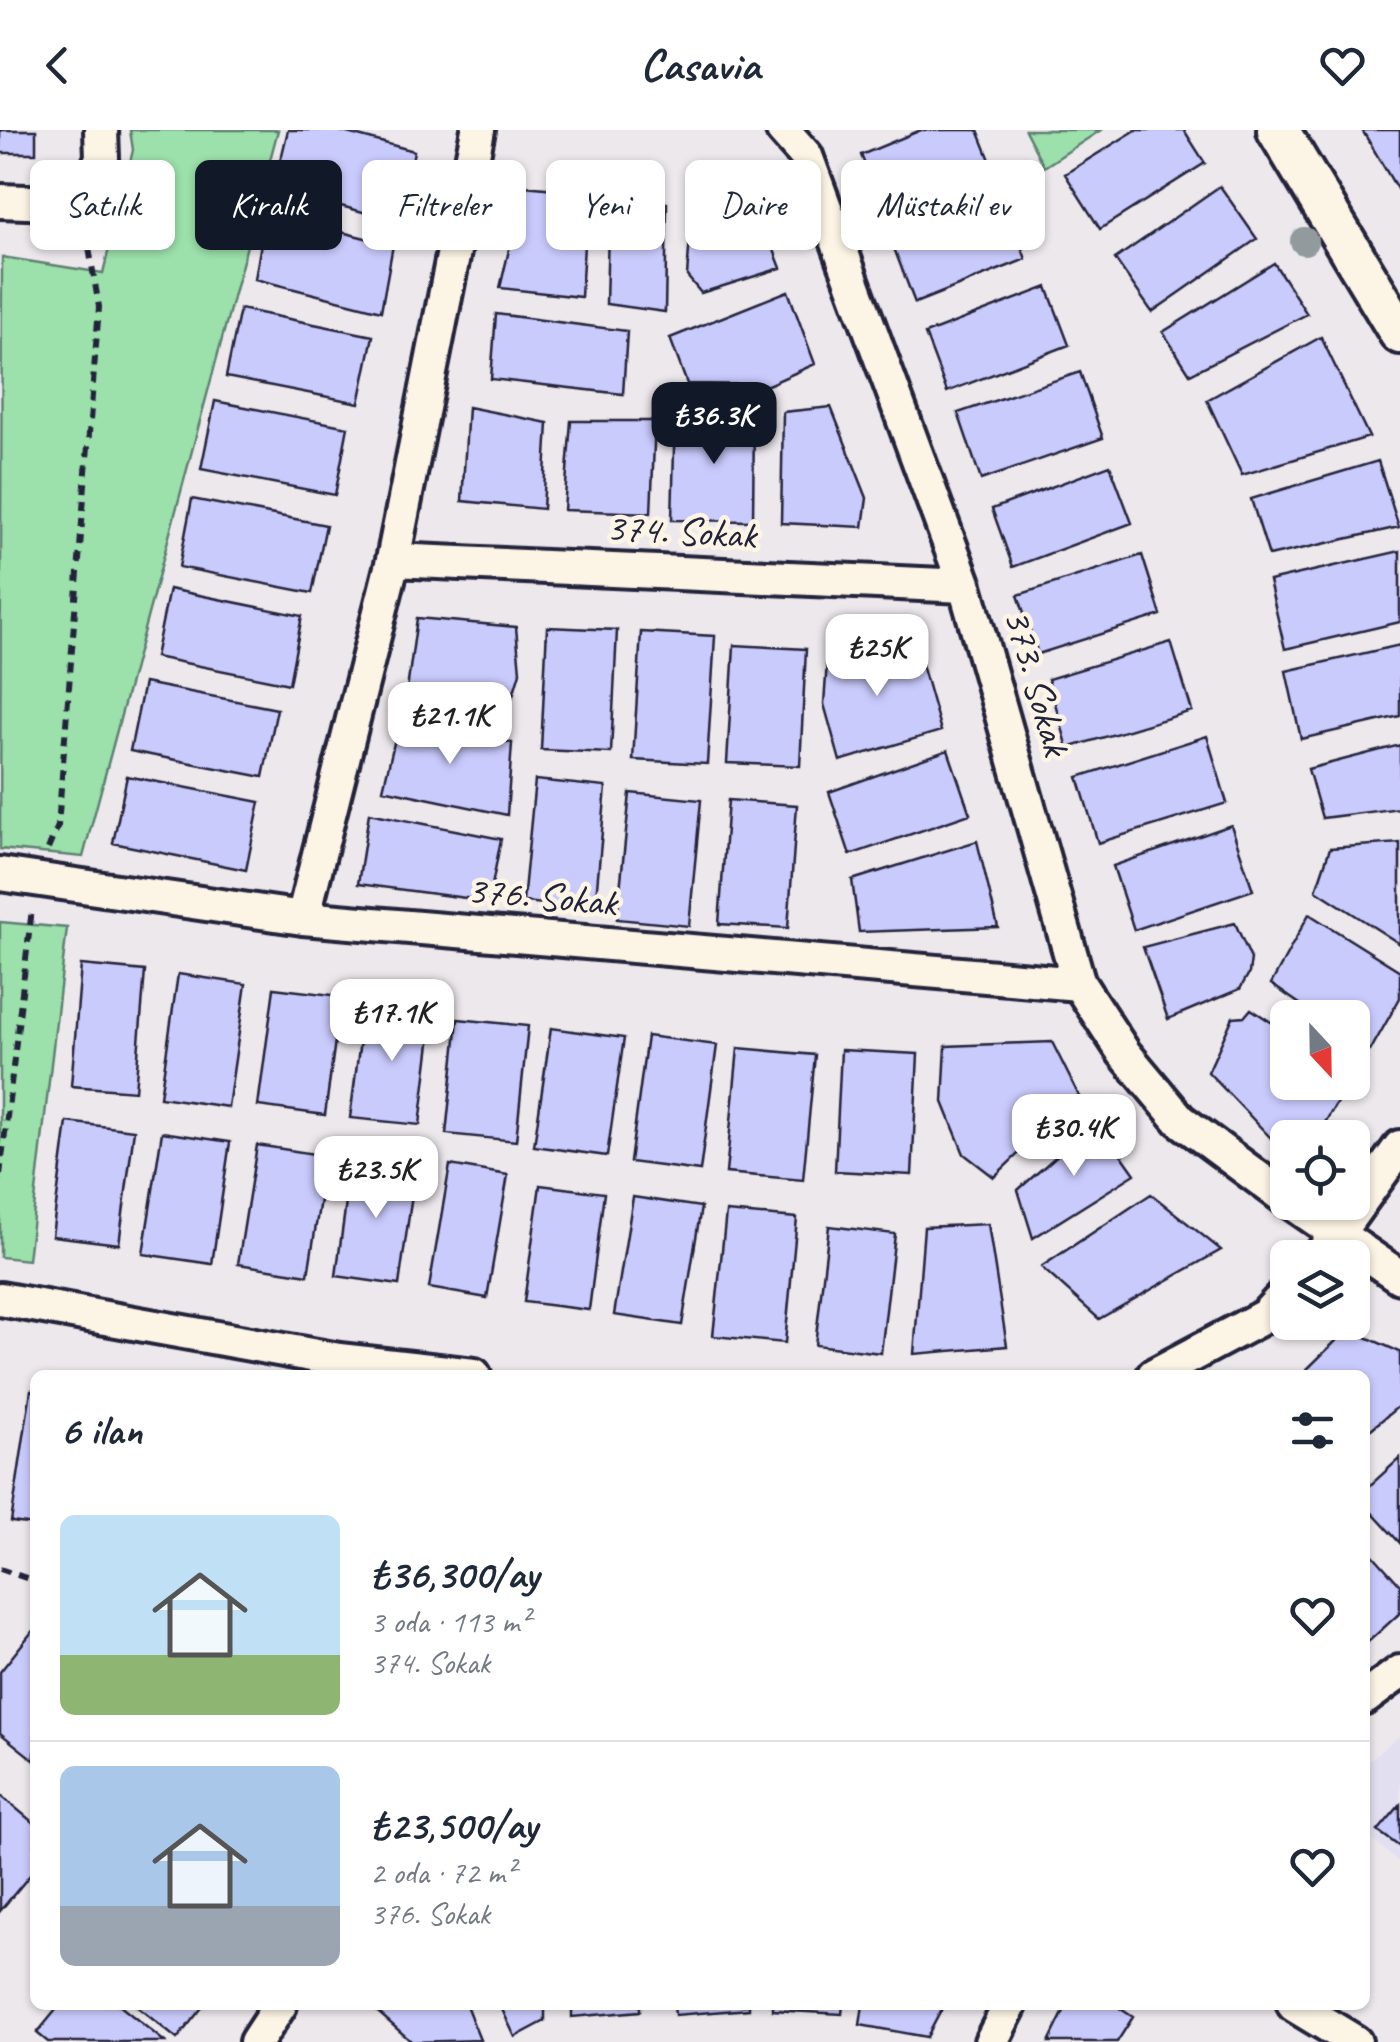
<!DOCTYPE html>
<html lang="tr">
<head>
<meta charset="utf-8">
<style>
  body { margin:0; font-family:Caveat,sans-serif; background:#f2f2f3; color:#1f2937; height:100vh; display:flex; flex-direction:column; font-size:38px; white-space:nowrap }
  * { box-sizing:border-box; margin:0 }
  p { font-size:32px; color:#747a83 }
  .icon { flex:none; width:55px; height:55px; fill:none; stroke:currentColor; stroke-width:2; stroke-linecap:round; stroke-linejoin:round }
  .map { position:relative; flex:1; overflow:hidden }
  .drawer { position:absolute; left:30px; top:1240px; width:1340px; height:640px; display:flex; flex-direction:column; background:#fff; border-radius:15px; box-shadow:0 2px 8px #0004 }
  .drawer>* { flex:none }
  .top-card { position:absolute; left:30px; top:30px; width:1340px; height:90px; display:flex; gap:20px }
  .needle { width:65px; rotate:158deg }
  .tools { position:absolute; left:1270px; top:870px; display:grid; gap:20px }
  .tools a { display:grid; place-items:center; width:100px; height:100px; border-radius:15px; background:#fff; box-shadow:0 2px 8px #0004; font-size:50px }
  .price { position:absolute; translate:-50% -85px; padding:0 22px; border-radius:20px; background:#fff; color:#222; font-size:32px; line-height:65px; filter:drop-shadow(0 2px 5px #0008) }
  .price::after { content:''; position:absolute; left:50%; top:60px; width:30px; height:22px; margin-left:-15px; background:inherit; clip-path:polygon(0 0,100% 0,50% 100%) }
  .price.current { background:#111827; color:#fff }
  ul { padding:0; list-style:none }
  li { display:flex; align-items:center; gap:30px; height:250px; padding:0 30px }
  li+li { border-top:2px solid #e0e1e3 }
  li span { display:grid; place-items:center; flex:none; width:280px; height:200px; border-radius:15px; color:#555 }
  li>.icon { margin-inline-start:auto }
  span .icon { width:120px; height:120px; fill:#fffc; stroke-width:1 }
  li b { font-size:42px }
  h2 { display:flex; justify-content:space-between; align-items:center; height:120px; padding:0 30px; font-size:42px }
  .pill { padding:0 35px; border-radius:15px; background:#fff; box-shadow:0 2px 8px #0004; font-size:35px; line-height:90px }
  .pill.current { background:#111827; color:#fff }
  header { display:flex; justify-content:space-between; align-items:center; height:130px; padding:0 30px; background:#fff; font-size:45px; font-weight:700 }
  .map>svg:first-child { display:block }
  .built { fill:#e2dff1 }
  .green { fill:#9ce0ab; stroke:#5f8173; stroke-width:2.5 }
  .building { fill:#cacbfd; stroke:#22223b; stroke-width:2.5 }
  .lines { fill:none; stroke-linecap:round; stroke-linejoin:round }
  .minor-casing { stroke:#22223b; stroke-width:40 }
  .tertiary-casing { stroke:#22223b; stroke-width:48 }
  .path { stroke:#22223b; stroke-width:6; stroke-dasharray:10 8; stroke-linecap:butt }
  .minor { stroke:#fcf5e5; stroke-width:32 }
  .tertiary { stroke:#fcf5e5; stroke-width:40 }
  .tree { fill:#929a9d }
  .labels { text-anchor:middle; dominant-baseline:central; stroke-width:9; stroke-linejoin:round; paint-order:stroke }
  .street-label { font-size:40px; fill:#22223b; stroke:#fcf5e5 }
</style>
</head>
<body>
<header><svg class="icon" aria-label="back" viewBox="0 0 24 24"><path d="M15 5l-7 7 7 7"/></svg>Casavia<svg class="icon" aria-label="heart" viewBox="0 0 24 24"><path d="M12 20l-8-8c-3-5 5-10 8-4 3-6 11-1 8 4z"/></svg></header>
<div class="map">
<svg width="1400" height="1912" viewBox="0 0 1400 1912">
  <rect width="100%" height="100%" fill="#ede8ec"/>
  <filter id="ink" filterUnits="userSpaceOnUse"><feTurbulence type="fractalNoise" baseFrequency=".01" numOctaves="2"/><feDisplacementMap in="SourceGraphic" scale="20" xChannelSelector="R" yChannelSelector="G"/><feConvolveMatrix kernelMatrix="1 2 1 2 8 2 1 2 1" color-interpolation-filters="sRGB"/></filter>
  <g filter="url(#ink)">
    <path class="built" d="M 1400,1605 L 1400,1733 L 1365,1704 L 1365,1634 Z"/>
    <path class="green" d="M 130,0 L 278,0 L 83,727 L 0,719 L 2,127 L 103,143 L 133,20 Z
      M 1025,0 L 1101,0 L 1044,37 Z
      M 0,792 L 67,798 L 28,1130 L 0,1127 Z"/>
    <path class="building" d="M 0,0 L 36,0 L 36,23 L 0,23 Z
      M 288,0 L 336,0 L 414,21 L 400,92 L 274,58 Z
      M 921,0 L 978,0 L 996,45 L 887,89 L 861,25 Z
      M 1136,0 L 1184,0 L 1205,33 L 1100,99 L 1065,44 Z
      M 1362,0 L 1400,0 L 1400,64 Z
      M 524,56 L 587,62 L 581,167 L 500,158 Z
      M 1220,56 L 1257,109 L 1152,182 L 1115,129 Z
      M 609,61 L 667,73 L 665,182 L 606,174 Z
      M 693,67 L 757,76 L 781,138 L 701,163 L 687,146 Z
      M 1003,70 L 1026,129 L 915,173 L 892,113 Z
      M 266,83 L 393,115 L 381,181 L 255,149 Z
      M 1274,133 L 1307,184 L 1190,244 L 1163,202 Z
      M 1047,157 L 1069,215 L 947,262 L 925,204 Z
      M 788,161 L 815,234 L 768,255 L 687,254 L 670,208 Z
      M 240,179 L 373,206 L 359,273 L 226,247 Z
      M 496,184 L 627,201 L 623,264 L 491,249 Z
      M 1321,207 L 1369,307 L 1242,345 L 1207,270 Z
      M 1080,242 L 1103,308 L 981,350 L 958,283 Z
      M 215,271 L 348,297 L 335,365 L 201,339 Z
      M 468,277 L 548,293 L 543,379 L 462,371 Z
      M 831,277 L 867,368 L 863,397 L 781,393 L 783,282 Z
      M 754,283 L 753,391 L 672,390 L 675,284 Z
      M 571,291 L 655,291 L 651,383 L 564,380 Z
      M 1378,331 L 1399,397 L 1269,426 L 1251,369 Z
      M 1110,335 L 1132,393 L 1013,437 L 992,379 Z
      M 192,369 L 326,395 L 312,463 L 179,437 Z
      M 1400,421 L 1400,492 L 1285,519 L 1269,451 Z
      M 1142,425 L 1161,485 L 1038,524 L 1018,465 Z
      M 169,459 L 302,486 L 289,554 L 155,527 Z
      M 417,488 L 516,497 L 520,542 L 506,589 L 406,567 Z
      M 547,497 L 617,500 L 611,623 L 541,620 Z
      M 641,502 L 715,506 L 707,634 L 633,630 Z
      M 1171,512 L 1192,581 L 1068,618 L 1048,549 Z
      M 734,515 L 806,519 L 800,636 L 727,633 Z
      M 1400,515 L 1400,586 L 1301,609 L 1286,541 Z
      M 917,517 L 941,601 L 840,631 L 824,574 L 828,518 Z
      M 144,553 L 277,579 L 263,647 L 130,621 Z
      M 400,588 L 512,613 L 507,685 L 383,659 Z
      M 1207,606 L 1227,673 L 1098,713 L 1078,647 Z
      M 1400,615 L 1400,678 L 1322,688 L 1308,639 Z
      M 948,620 L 970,684 L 850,725 L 829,662 Z
      M 127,646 L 260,672 L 246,740 L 113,713 Z
      M 535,650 L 606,657 L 595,779 L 523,772 Z
      M 630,663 L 701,670 L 689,796 L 617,789 Z
      M 728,670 L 797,675 L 788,798 L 719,794 Z
      M 369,683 L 501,709 L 489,771 L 358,754 Z
      M 1231,695 L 1253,760 L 1134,800 L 1113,736 Z
      M 977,711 L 998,797 L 859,802 L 852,750 Z
      M 1400,713 L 1400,814 L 1316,760 L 1330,718 Z
      M 1309,784 L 1400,841 L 1400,868 L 1370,921 L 1352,910 L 1352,888 L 1320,888 L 1271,854 Z
      M 1235,793 L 1251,829 L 1249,843 L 1240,859 L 1168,889 L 1143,817 Z
      M 81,835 L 145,841 L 135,961 L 71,956 Z
      M 178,844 L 246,854 L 228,977 L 160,967 Z
      M 274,858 L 341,866 L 325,985 L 258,976 Z
      M 365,872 L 434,880 L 420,995 L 350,988 Z
      M 1251,879 L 1288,903 L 1288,952 L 1349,952 L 1316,1008 L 1288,1008 L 1288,1026 L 1208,942 L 1233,887 L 1245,886 Z
      M 458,889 L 528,896 L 516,1011 L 446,1004 Z
      M 551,898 L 624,908 L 607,1026 L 534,1016 Z
      M 647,906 L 717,915 L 700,1041 L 630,1032 Z
      M 1052,912 L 1079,966 L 994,1047 L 964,1024 L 943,972 L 946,916 Z
      M 738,918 L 815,925 L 803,1050 L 726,1043 Z
      M 841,920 L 918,924 L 912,1045 L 835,1041 Z
      M 1097,990 L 1135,1044 L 1033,1108 L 1018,1060 Z
      M 67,992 L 134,1000 L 119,1114 L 52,1106 Z
      M 162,1002 L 230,1012 L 212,1134 L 143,1124 Z
      M 257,1015 L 327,1026 L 308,1145 L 238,1134 Z
      M 352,1028 L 416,1037 L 399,1155 L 336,1146 Z
      M 450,1035 L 508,1045 L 487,1168 L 429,1158 Z
      M 540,1055 L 604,1063 L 589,1180 L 524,1172 Z
      M 1151,1064 L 1221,1120 L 1099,1189 L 1041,1137 Z
      M 633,1067 L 701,1077 L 682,1195 L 614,1185 Z
      M 726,1082 L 797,1088 L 785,1213 L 713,1206 Z
      M 988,1094 L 1007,1216 L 914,1224 L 924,1097 Z
      M 829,1096 L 895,1104 L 881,1223 L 815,1215 Z
      M 1348,1199 L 1400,1222 L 1400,1275 L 1365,1304 L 1365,1245 L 1301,1245 Z
      M 31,1260 L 35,1260 L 35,1395 L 11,1392 Z
      M 1400,1328 L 1400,1413 L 1365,1375 L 1365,1360 Z
      M 1365,1416 L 1400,1455 L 1400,1483 L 1368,1512 L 1365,1509 Z
      M 35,1498 L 35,1631 L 0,1603 L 0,1542 Z
      M 0,1665 L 35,1694 L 35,1739 L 0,1781 Z
      M 1400,1675 L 1400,1717 L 1378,1701 Z
      M 60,1875 L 119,1875 L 165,1912 L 48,1912 L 37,1903 Z
      M 135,1875 L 204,1875 L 177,1909 Z
      M 374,1875 L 466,1875 L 480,1910 L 412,1912 L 372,1877 Z
      M 500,1875 L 545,1875 L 545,1891 L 515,1907 Z
      M 572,1875 L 640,1875 L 640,1881 L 572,1887 Z
      M 674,1875 L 749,1875 L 749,1879 L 675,1885 Z
      M 773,1875 L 843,1875 L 842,1884 L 773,1880 Z
      M 863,1875 L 944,1875 L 927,1907 L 860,1895 Z
      M 1067,1875 L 1115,1875 L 1133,1887 L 1117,1912 L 1049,1912 Z"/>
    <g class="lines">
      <defs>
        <path id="minor" d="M 783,0 L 806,26 L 965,456 L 1079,854 L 1124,923 L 1180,990 L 1288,1070
          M 0,71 L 81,74 L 102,28 L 101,0
          M 393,430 L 965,456
          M 0,744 L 303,788 L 1079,854
          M 303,788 L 393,430 L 478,0
          M 1291,1072 L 1400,1147
          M 1318,1128 L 1336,1106 L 1400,1017
          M 0,1169 L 339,1230 L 474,1245
          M 1154,1245 L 1265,1186 L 1288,1161
          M 1365,1568 L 1400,1542
          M 1294,1875 L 1355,1912
          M 256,1912 L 280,1875
          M 991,1912 L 1010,1875"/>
        <path id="tertiary" d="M 1278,0 L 1400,203"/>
      </defs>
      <use href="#minor" class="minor-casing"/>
      <use href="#tertiary" class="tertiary-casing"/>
      <path class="path" d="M 48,719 L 58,696 L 99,177 L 87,106
        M 0,1045 L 32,779
        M 0,1439 L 35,1451"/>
      <use href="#minor" class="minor"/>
      <use href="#tertiary" class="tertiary"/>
    </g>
    <circle class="tree" cx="1304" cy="111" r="14"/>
  </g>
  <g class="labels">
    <g class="street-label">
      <text transform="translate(681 401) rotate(3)">374. Sokak</text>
      <text transform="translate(1037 552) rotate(74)">373. Sokak</text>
      <text transform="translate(542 766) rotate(5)">376. Sokak</text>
    </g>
  </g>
</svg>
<div class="tools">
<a><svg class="needle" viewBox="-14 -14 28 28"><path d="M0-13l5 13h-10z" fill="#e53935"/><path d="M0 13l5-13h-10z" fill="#747a83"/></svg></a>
<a><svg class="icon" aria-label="locate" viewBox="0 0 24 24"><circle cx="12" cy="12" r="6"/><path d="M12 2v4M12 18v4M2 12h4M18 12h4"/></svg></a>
<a><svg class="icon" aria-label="layers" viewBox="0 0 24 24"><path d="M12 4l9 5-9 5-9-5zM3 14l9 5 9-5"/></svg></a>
</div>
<b class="price current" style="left:714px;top:337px">₺36.3K</b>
<b class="price" style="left:877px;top:569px">₺25K</b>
<b class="price" style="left:450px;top:637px">₺21.1K</b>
<b class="price" style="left:392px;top:934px">₺17.1K</b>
<b class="price" style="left:1074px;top:1049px">₺30.4K</b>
<b class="price" style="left:376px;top:1091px">₺23.5K</b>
<div class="top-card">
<a class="pill">Satılık</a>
<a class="pill current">Kiralık</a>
<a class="pill">Filtreler</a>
<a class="pill">Yeni</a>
<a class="pill">Daire</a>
<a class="pill">Müstakil ev</a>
</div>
<section class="drawer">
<h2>6 ilan<svg class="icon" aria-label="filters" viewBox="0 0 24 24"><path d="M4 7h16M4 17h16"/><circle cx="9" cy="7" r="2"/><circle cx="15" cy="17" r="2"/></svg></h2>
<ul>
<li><span style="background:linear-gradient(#bfe0f5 70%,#8fb573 0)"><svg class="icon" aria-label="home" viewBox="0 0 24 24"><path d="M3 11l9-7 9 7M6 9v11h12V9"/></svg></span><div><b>₺36,300/ay</b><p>3 oda · 113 m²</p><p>374. Sokak</p></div><svg class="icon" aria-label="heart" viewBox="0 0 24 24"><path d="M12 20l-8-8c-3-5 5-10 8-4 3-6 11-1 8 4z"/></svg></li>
<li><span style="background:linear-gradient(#a9c7e8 70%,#9aa5b1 0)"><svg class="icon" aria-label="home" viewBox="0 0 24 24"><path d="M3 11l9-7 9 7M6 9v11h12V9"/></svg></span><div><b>₺23,500/ay</b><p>2 oda · 72 m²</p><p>376. Sokak</p></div><svg class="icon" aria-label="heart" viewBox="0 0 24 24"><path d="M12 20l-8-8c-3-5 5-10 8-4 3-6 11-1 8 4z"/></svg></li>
</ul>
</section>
</div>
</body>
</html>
